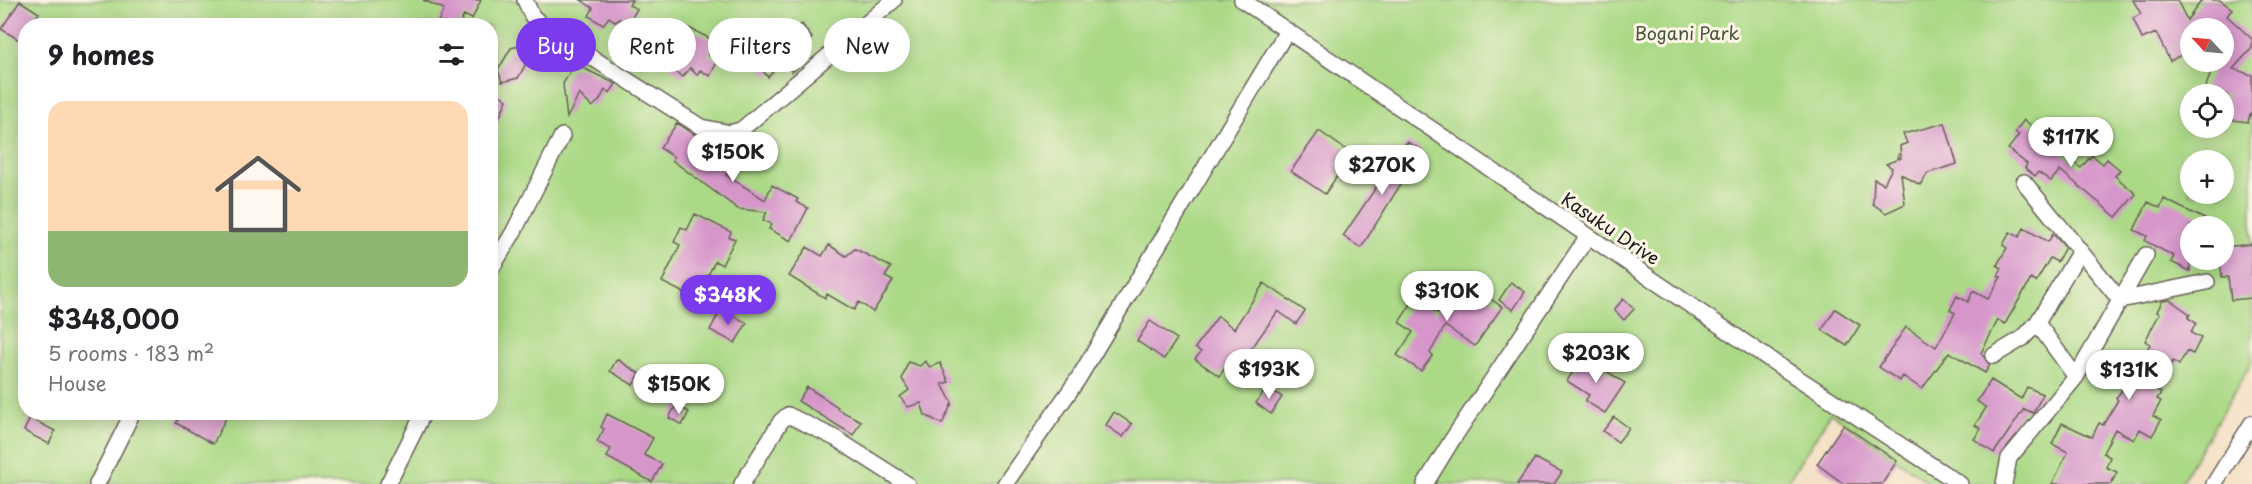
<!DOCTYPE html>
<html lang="en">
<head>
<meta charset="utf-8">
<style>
  body { margin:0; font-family:"Playpen Sans",sans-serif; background:#f2f2f2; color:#202124; height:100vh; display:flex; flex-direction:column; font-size:22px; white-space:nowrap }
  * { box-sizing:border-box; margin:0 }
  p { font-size:20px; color:#757577 }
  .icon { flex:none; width:33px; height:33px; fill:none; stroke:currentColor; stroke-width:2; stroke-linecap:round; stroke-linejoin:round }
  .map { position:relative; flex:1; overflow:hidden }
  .drawer { position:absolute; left:18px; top:18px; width:480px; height:402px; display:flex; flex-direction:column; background:#fff; border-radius:24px; box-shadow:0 3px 15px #0003 }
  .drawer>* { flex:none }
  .guide { position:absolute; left:516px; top:18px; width:570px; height:54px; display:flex; gap:12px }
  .needle { width:39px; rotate:296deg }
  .buttons { position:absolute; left:2180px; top:18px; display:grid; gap:12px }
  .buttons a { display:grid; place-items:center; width:54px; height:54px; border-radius:50%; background:#fff; box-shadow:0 3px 15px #0003; font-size:30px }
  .price { position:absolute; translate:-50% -51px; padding:0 14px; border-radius:21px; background:#fff; color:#222; font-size:20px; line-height:39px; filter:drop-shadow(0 2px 3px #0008) }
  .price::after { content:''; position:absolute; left:50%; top:36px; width:18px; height:14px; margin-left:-9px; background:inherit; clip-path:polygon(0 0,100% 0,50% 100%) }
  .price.current { background:#7c3aed; color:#fff }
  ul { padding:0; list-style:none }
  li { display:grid; align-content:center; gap:12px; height:318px; padding:0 30px }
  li+li { border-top:2px solid #e0e0e0 }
  li span { display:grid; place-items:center; height:186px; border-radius:18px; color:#555 }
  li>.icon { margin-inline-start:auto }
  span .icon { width:108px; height:108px; fill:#fffc; stroke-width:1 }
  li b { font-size:26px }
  h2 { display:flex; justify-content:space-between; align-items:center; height:72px; padding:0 30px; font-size:26px }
  .tag { padding:0 21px; border-radius:27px; background:#fff; box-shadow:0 3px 15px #0003; font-size:21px; line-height:54px }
  .tag.current { background:#7c3aed; color:#fff }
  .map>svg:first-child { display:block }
  .green { fill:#abd986; stroke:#647a51; stroke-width:1.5; fill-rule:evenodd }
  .building { fill:#d696ca }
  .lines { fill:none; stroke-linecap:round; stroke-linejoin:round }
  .street-casing { stroke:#686158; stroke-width:18 }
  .street { stroke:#fff; stroke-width:15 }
  .labels { text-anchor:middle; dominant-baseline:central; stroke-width:6; stroke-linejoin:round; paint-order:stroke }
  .park-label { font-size:18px; fill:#47553c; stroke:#fcf5e5 }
  .street-label { font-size:18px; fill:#1c1c1c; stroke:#fcf5e5 }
</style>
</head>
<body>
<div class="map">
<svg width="2252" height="484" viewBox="0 0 2252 484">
  <rect width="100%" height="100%" fill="#fcf5e5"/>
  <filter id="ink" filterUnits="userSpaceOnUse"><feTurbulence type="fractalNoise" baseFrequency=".0167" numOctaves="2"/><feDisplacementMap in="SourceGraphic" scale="12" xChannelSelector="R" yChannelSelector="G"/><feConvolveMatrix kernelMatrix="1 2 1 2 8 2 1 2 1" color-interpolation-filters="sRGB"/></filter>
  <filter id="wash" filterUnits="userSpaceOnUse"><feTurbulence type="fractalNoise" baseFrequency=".008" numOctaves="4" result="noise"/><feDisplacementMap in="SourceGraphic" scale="24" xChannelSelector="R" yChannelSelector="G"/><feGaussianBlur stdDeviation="1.35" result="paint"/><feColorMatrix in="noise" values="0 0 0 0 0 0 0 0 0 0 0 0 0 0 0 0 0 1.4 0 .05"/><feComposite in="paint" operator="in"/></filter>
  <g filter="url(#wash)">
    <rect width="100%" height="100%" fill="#f4e1c6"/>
    <path class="green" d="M 0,0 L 2252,0 L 2252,362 L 2180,484 L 1931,484 L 1831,413 L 1786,484 L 0,484 ZM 26,26 L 490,26 L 490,412 L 26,412 ZM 2190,28 L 2223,28 L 2223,62 L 2190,62 ZM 2190,94 L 2223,94 L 2223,128 L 2190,128 ZM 2190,160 L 2223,160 L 2223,194 L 2190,194 ZM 2190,226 L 2223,226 L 2223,260 L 2190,260 Z"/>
    <g id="blocks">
      <path class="building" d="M 423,0 L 481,0 L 472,19 L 464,15 L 459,26 L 436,26 L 444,9 Z
        M 581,0 L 632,0 L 629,5 L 637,9 L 628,24 L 619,19 L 616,22 L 609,17 L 603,25 L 589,16 L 593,8 Z
        M 2133,0 L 2177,0 L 2187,20 L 2202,0 L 2220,0 L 2232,9 L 2227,16 L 2252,39 L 2252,48 L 2233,69 L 2252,75 L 2252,115 L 2250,114 L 2248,122 L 2225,119 L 2227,108 L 2224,106 L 2227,94 L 2203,94 L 2215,62 L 2223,62 L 2223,28 L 2190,28 L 2190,43 L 2182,47 L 2185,53 L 2170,61 L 2156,33 L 2142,39 L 2133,18 L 2141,14 Z
        M 20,1 L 39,13 L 31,26 L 26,26 L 26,33 L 21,41 L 1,29 Z
        M 675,21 L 715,41 L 708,55 L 718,60 L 710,76 L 700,70 L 697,75 L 690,68 L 683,77 L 670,68 L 673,61 L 668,56 L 670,50 L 655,39 L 663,27 L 668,30 Z
        M 782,23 L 789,33 L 802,24 L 812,38 L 802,46 L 805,49 L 797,55 L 804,62 L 792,72 L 787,67 L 780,70 L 777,67 L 768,77 L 748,53 L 767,36 L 766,34 Z
        M 531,28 L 551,43 L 546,53 L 542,50 L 538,54 L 533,51 L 518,78 L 502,82 L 498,70 L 511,48 L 524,45 L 522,32 Z
        M 581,67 L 616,84 L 610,93 L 605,90 L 599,101 L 592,107 L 579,94 L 567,118 L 563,84 L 571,70 Z
        M 490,88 L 507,100 L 491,137 L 490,137 Z
        M 2024,120 L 2036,129 L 2040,124 L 2055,136 L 2052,140 L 2064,149 L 2061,153 L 2081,168 L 2092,155 L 2103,164 L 2107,159 L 2120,170 L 2115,176 L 2136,194 L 2116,217 L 2060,170 L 2051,181 L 2038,172 L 2035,176 L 2025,168 L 2027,164 L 2008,149 L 2019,135 L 2015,132 Z
        M 677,123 L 705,141 L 702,144 L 711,150 L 709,152 L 731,167 L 726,175 L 765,200 L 772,185 L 798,199 L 796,202 L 808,208 L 791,241 L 769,229 L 772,224 L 763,220 L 767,212 L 738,209 L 672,160 L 674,157 L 660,148 Z
        M 1945,123 L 1957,164 L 1928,173 L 1920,185 L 1901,174 L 1905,204 L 1886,213 L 1873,204 L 1874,179 L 1884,184 L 1892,168 L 1886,164 L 1896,160 L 1898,155 L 1899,159 L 1901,158 L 1900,146 L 1907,143 L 1903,134 Z
        M 1319,131 L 1352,154 L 1325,194 L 1291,171 Z
        M 1407,142 L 1422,150 L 1361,248 L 1343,236 Z
        M 2164,199 L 2219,226 L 2190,226 L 2190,271 L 2171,262 L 2174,256 L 2145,241 L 2147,236 L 2134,230 L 2148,202 L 2160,208 Z
        M 695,214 L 731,232 L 729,237 L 735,239 L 722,265 L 715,261 L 703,286 L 695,283 L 688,295 L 662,282 L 680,245 L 674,242 L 681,227 L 687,230 Z
        M 2024,228 L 2048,242 L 2053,234 L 2065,247 L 2057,262 L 2050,258 L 2036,282 L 2031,279 L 2005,324 L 1998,320 L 1981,353 L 1990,365 L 1985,373 L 1949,352 L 1922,389 L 1903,376 L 1900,381 L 1879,367 L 1906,327 L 1936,347 L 1955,313 L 1950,310 L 1957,296 L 1968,302 L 1973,291 L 1988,299 L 2001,277 L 1998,276 L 2002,268 L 1997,265 L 2007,248 L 2003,245 L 2010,232 L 2019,237 Z
        M 2252,244 L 2252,298 L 2231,300 L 2228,277 L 2222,277 L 2220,260 L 2225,260 L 2224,247 Z
        M 829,245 L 846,256 L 855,249 L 891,267 L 885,277 L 893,281 L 873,312 L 859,302 L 854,310 L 827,294 L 825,298 L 789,276 L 807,247 L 822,256 Z
        M 1461,278 L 1502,307 L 1475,346 L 1445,326 L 1430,353 L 1433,355 L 1421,371 L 1397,355 L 1413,332 L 1399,322 L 1415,298 L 1437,313 Z
        M 1511,282 L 1525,292 L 1513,310 L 1499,300 Z
        M 1264,283 L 1305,311 L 1296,324 L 1278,311 L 1244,359 L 1240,356 L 1234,365 L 1230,362 L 1219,376 L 1195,359 L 1201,352 L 1195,348 L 1218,316 L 1234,329 Z
        M 1623,299 L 1634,309 L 1624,320 L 1614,310 Z
        M 2170,300 L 2190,314 L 2188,318 L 2196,323 L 2191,333 L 2201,338 L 2193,354 L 2187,351 L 2179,365 L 2173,361 L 2157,390 L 2161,393 L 2157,399 L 2161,401 L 2153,416 L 2161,420 L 2152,436 L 2140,429 L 2134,440 L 2115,429 L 2103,453 L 2110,457 L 2106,467 L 2117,472 L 2111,484 L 2052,484 L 2068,452 L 2052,444 L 2062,423 L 2092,437 L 2099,423 L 2103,425 L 2118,400 L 2116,398 L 2132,377 L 2150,344 L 2145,341 L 2160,313 L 2157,312 L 2162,301 Z
        M 721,309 L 747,323 L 735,343 L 710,330 Z
        M 1835,309 L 1860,325 L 1847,346 L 1822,330 Z
        M 1150,321 L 1177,339 L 1164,359 L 1137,341 Z
        M 1583,356 L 1625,383 L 1605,413 L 1585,401 L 1589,395 L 1567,381 Z
        M 617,359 L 640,374 L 633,385 L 610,371 Z
        M 925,361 L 930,367 L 940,363 L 949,382 L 942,384 L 952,403 L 942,424 L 925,415 L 921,403 L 908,407 L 900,397 L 909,390 L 902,379 L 908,362 L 920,366 Z
        M 1991,380 L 2021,399 L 2027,387 L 2043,394 L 2033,413 L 2024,409 L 1994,453 L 1974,439 L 1981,429 L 1975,425 L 1986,408 L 1977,401 Z
        M 807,387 L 838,407 L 837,409 L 861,421 L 853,435 L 798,401 Z
        M 1267,387 L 1282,397 L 1271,414 L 1256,403 Z
        M 676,405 L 689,412 L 682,425 L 669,418 Z
        M 183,412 L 229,412 L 213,444 L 176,423 Z
        M 1114,412 L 1132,424 L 1123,437 L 1106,425 Z
        M 607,414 L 653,438 L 644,455 L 662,464 L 652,482 L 607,457 L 611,449 L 597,442 L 604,429 L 601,427 Z
        M 1614,417 L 1629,428 L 1618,442 L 1603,431 Z
        M 30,418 L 55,431 L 49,444 L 24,431 Z
        M 1843,425 L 1897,461 L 1882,484 L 1844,484 L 1817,464 Z
        M 1535,458 L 1562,472 L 1554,484 L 1517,484 Z"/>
    </g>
  </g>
  <g filter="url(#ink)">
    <use href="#blocks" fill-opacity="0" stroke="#686158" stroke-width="1.5"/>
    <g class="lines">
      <defs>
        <path id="street" d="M 525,0 L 532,16 L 544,27 L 701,127 L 730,133 L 741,130 L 894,0
          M 1242,0 L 1778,365 L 1960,484
          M 2024,182 L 2120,300 L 2207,282
          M 490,271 L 513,233 L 562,136
          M 1993,356 L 2023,338 L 2037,323
          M 2076,377 L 2037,323 L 2080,251
          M 97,484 L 133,412
          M 388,484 L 424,412
          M 742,484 L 781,421 L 788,415 L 835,438 L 907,484
          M 1005,484 L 1078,379 L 1287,31
          M 1425,484 L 1452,440 L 1588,236
          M 2004,484 L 2009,458 L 2076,377 L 2146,255
          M 2214,484 L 2252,423"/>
      </defs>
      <use href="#street" class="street-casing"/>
      <use href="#street" class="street"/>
    </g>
  </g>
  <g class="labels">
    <g class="park-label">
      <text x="1687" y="32">Bogani Park</text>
    </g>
    <g class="street-label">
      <text transform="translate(1611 228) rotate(34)">Kasuku Drive</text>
    </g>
  </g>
</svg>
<div class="buttons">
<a><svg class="needle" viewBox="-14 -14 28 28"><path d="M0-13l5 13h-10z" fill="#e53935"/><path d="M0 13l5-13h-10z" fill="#757577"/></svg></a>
<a><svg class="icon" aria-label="locate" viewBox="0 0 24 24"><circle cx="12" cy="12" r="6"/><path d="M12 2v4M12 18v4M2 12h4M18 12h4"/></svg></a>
<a>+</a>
<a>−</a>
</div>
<b class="price" style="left:2071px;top:168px">$117K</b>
<b class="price" style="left:733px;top:183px">$150K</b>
<b class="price" style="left:1382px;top:196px">$270K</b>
<b class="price" style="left:1447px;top:322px">$310K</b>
<b class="price current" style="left:728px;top:326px">$348K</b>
<b class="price" style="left:1596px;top:384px">$203K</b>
<b class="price" style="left:1269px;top:400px">$193K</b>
<b class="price" style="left:2129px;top:401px">$131K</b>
<b class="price" style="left:679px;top:415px">$150K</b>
<div class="guide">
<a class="tag current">Buy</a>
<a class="tag">Rent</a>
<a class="tag">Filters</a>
<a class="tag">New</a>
</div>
<section class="drawer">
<h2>9 homes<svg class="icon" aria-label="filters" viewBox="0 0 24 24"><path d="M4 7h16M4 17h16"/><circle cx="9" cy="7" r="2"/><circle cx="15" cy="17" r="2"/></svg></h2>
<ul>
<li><span style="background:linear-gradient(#ffd9b3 70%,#8fb573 0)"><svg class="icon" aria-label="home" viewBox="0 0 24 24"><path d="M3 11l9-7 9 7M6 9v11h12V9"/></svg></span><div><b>$348,000</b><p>5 rooms · 183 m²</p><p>House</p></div></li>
</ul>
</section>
</div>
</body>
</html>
